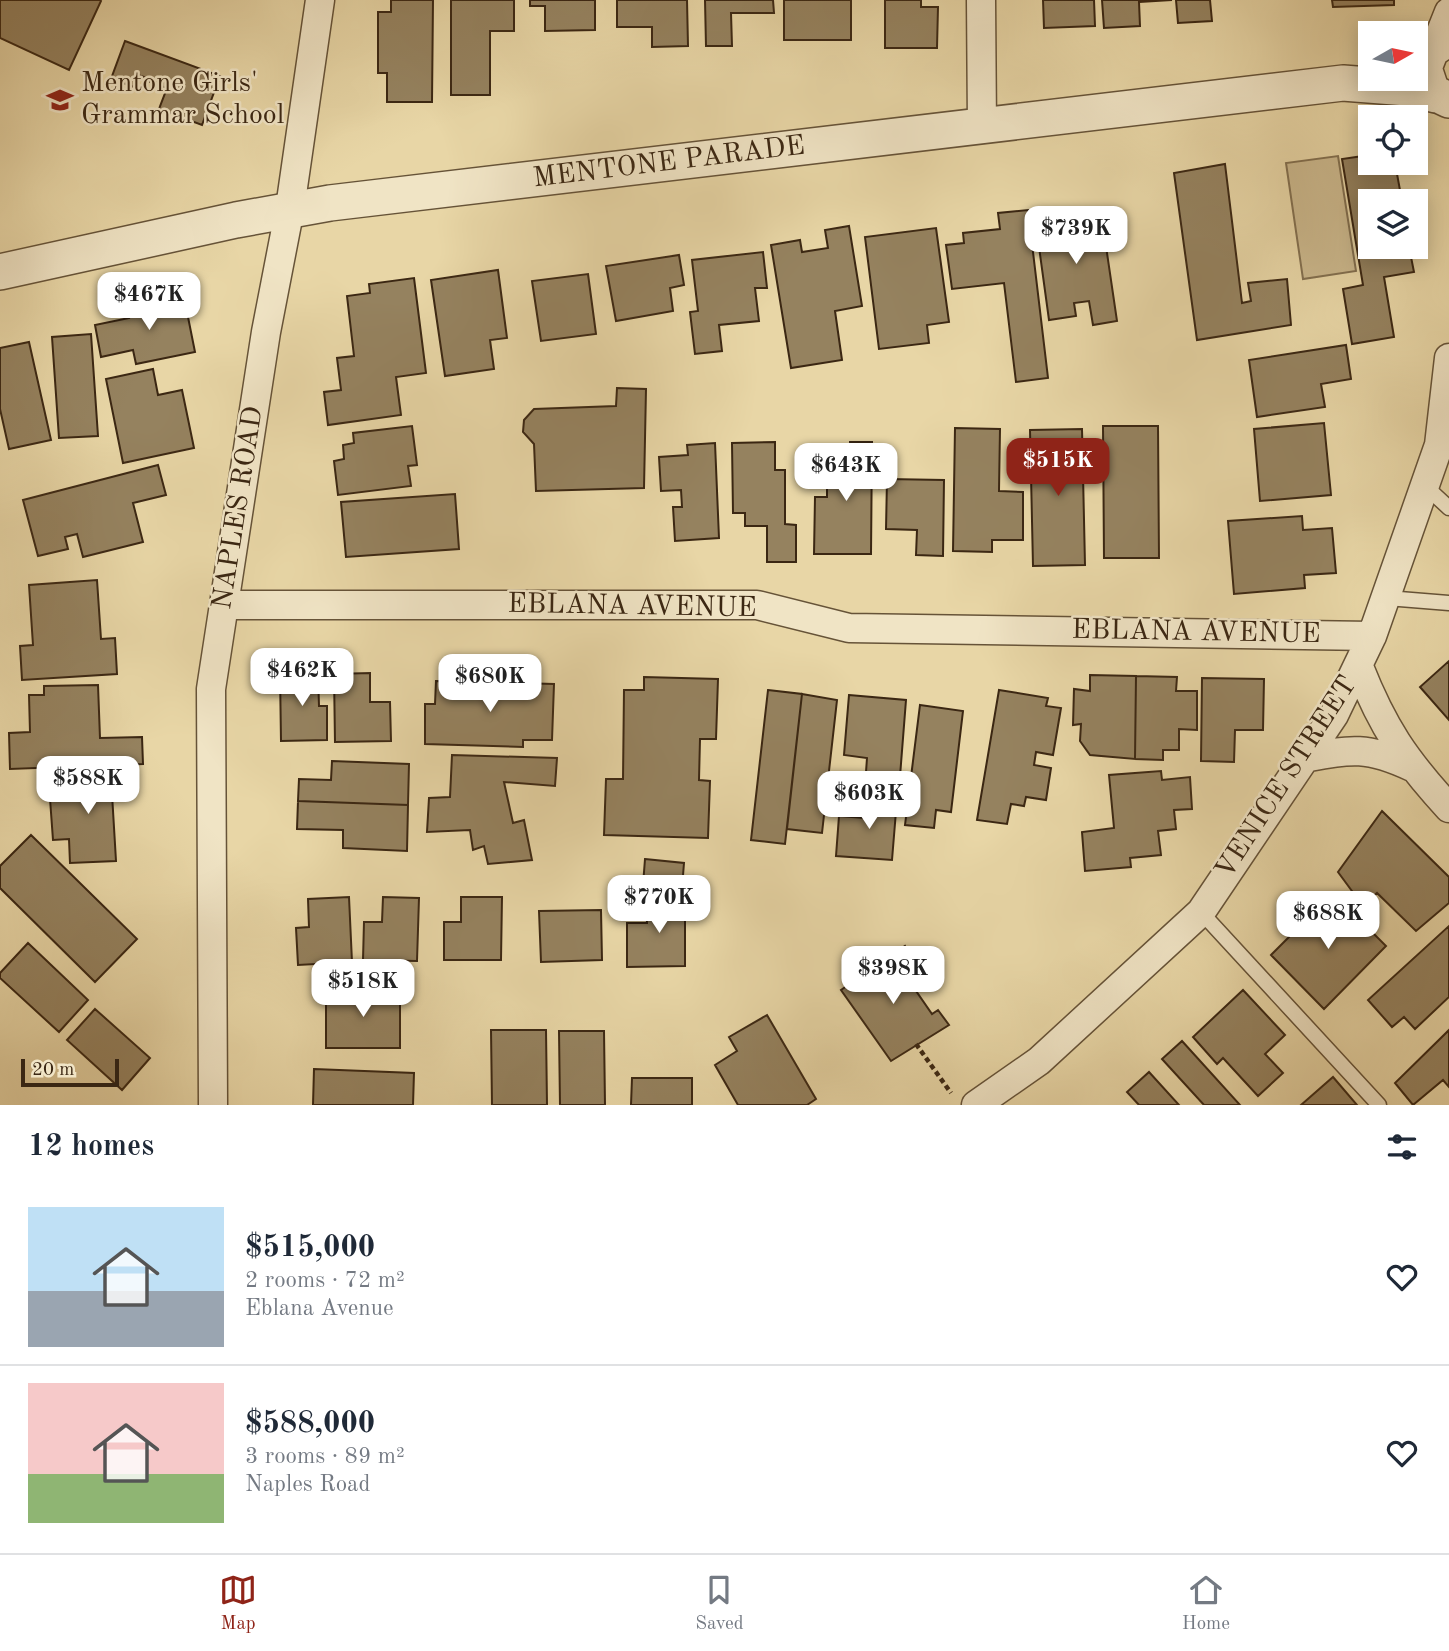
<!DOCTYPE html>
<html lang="en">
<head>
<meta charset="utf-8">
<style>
  body { margin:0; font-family:"Old Standard TT",serif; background:#f2f2f3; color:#1f2937; height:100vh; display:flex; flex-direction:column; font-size:26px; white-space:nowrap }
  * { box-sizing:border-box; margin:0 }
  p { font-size:23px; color:#747a83 }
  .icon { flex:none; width:38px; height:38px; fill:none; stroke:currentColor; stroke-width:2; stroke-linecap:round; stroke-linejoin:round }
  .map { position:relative; height:1105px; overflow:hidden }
  .panel { display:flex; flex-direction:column; background:#fff; flex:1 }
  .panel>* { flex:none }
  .needle { width:46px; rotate:81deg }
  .tools { position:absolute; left:1358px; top:21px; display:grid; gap:14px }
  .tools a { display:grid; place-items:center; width:70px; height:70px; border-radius:0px; background:#fff; box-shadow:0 4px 18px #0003; font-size:35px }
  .scale { position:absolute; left:21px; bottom:18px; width:98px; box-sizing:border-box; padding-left:7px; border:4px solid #3b2713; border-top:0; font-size:19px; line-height:24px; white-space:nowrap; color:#3b2713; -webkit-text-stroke:5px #f0e4c5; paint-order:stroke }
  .price { position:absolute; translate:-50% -60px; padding:0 16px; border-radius:14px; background:#fff; color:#222; font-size:23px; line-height:46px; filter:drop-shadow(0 2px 4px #0008) }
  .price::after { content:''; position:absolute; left:50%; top:42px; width:21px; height:16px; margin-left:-10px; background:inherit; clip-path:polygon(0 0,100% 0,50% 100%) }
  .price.active { background:#8f2418; color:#fff }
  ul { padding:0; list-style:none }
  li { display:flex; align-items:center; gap:21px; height:175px; padding:0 28px }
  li+li { border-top:2px solid #e0e1e3 }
  li span { display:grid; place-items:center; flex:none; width:196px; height:140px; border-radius:0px; color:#555 }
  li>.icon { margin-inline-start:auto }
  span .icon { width:84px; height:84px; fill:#fffc; stroke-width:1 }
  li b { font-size:30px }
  h2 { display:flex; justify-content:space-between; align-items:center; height:84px; padding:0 28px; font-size:30px }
  .dock { display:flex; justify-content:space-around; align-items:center; height:98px; border-top:2px solid #e0e1e3; background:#fff; font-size:19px; color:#747a83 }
  .dock a { display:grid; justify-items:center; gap:4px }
  .dock .active { color:#8f2418 }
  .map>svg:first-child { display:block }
  .green { fill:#cbb88d; stroke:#837050; stroke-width:2 }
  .building { fill:#95825f; stroke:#3b2713; stroke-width:2 }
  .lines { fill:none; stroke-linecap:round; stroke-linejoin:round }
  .service-casing { stroke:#665338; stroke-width:17 }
  .minor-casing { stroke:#665338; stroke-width:31 }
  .tertiary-casing { stroke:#665338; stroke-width:38 }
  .path { stroke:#3b2713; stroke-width:4.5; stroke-dasharray:5 3.5; stroke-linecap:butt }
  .service { stroke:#f0e4c5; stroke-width:14 }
  .minor { stroke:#f0e4c5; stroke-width:28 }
  .tertiary { stroke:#f0e4c5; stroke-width:35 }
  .labels { text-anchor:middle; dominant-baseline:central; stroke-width:5; stroke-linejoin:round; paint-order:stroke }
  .poi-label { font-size:28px; fill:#3b2713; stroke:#f0e4c5; text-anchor:start }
  .street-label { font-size:28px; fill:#3b2713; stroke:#f0e4c5 }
</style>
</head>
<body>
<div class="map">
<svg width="1449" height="1105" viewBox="0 0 1449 1105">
  <rect width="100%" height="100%" fill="#e8d6a6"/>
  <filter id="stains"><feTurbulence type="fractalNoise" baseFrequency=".00286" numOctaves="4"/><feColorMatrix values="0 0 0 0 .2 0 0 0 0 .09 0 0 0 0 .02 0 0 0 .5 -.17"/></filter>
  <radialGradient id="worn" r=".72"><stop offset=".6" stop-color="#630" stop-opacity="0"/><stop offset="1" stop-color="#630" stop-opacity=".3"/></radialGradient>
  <path class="green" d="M 1338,156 L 1356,271 L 1303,279 L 1286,163 Z"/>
  <path class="building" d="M 0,0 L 100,0 L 101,1 L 69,70 L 0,38 Z
    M 391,0 L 433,0 L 432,102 L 387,102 L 387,73 L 378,73 L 378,12 L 391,12 Z
    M 451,0 L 514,0 L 514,31 L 490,31 L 490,95 L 451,95 Z
    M 530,0 L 595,0 L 595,30 L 545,31 L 545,6 L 530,6 Z
    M 617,0 L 687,0 L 688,46 L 652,47 L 652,27 L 617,27 Z
    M 705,0 L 773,0 L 774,13 L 731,13 L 732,46 L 706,46 Z
    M 784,0 L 851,0 L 851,40 L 784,40 Z
    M 885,0 L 921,0 L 921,7 L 938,7 L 937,48 L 885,48 Z
    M 1043,0 L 1094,0 L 1095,26 L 1044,28 Z
    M 1102,0 L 1172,0 L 1139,2 L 1140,26 L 1104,28 Z
    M 1176,0 L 1210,0 L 1212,21 L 1178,23 Z
    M 1332,0 L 1394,0 L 1394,5 L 1333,7 Z
    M 125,41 L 220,76 L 202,125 L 159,109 L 167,88 L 150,82 L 150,79 L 138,75 L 134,87 L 111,79 Z
    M 1370,155 L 1370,163 L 1395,163 L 1402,201 L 1370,201 L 1370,247 L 1409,247 L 1414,272 L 1384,277 L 1394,337 L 1352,344 L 1343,289 L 1363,285 L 1342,159 Z
    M 1225,164 L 1242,303 L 1251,301 L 1248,283 L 1287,279 L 1291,325 L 1197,340 L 1174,173 Z
    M 1089,207 L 1091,220 L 1102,219 L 1117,321 L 1093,325 L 1089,301 L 1074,303 L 1076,316 L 1049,320 L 1036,225 L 1059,222 L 1058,211 Z
    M 1028,210 L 1048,378 L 1016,382 L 1004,283 L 952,289 L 946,245 L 964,243 L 963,233 L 1000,229 L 998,213 Z
    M 849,226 L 862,306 L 835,311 L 842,360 L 791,368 L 771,245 L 800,240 L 802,252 L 828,248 L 825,230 Z
    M 936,228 L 949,322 L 927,325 L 929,343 L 879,349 L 865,237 Z
    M 763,252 L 767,288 L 755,288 L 759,321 L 719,325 L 722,351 L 695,354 L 690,312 L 698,311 L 692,260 Z
    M 679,255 L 684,285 L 670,288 L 673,311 L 616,321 L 606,266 Z
    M 498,270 L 507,338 L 490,340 L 494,369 L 445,376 L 431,280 Z
    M 588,274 L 596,334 L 541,341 L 532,281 Z
    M 414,278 L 426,373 L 396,377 L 401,415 L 328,425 L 324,392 L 341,390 L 337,358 L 354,356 L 347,296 L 370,293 L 369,284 Z
    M 184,297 L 195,352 L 136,364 L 133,350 L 101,357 L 95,325 L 129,318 L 127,308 Z
    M 91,334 L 98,436 L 59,438 L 52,337 Z
    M 29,342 L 51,440 L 9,449 L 0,409 L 0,348 Z
    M 1346,345 L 1351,379 L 1321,384 L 1325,407 L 1257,417 L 1249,360 Z
    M 153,369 L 158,395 L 182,390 L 194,448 L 123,463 L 106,379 Z
    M 617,388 L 646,389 L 644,488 L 536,491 L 534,444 L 523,432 L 524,420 L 534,409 L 616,406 Z
    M 1324,423 L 1331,495 L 1260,501 L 1254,429 Z
    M 412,426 L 417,465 L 408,466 L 411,486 L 338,495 L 334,461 L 344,459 L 343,445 L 354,443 L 353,433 Z
    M 1103,426 L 1158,426 L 1159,558 L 1104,558 Z
    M 955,428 L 1000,429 L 999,491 L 1023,492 L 1023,540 L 992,540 L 992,552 L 953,551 Z
    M 1082,429 L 1085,565 L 1033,566 L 1030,430 Z
    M 775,442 L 775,470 L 785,470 L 785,524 L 796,525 L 796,562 L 767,562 L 767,526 L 745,526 L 745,513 L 733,513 L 732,443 Z
    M 850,442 L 872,442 L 871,554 L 814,554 L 815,497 L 827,497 L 827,451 L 850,451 Z
    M 715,443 L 719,538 L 675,541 L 673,507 L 682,507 L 681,490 L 661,491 L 659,457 L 688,455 L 687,445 Z
    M 158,465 L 166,495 L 133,503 L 143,542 L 83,557 L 77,534 L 65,537 L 68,549 L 38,556 L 23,500 Z
    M 887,479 L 944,480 L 943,556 L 916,555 L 917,530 L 886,529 Z
    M 455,494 L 459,549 L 346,557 L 341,502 Z
    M 1302,516 L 1303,530 L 1332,528 L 1336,573 L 1304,575 L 1305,588 L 1234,594 L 1228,521 Z
    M 97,580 L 101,639 L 115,638 L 117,674 L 22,680 L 20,646 L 33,645 L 29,585 Z
    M 1449,661 L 1449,720 L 1420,687 Z
    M 318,672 L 319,706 L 327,706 L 327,740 L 281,741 L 280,673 Z
    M 370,673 L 370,702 L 390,702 L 391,741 L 335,742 L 334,674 Z
    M 1090,675 L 1136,676 L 1135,759 L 1090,755 L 1080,741 L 1081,724 L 1073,725 L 1074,689 L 1090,691 Z
    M 1136,676 L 1177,677 L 1176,691 L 1197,691 L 1197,730 L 1179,729 L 1179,750 L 1163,750 L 1163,760 L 1135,759 Z
    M 644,677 L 718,679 L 716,739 L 700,739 L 699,780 L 710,781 L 708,838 L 604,835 L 606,779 L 623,779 L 624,690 L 644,690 Z
    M 1202,678 L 1264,679 L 1263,730 L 1235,730 L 1234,762 L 1201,761 Z
    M 436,681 L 554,684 L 552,740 L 523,740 L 523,747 L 425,744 L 425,704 L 435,704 Z
    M 98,685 L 100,738 L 142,737 L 143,764 L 10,769 L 9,733 L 30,732 L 29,695 L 44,695 L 44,686 Z
    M 768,690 L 802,694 L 785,844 L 751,840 Z
    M 999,690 L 1048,698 L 1046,706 L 1061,708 L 1053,755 L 1036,752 L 1034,765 L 1051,768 L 1046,800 L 1026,797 L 1024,806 L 1011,804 L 1007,824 L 977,820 Z
    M 802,694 L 837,700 L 822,833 L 787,829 Z
    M 849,695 L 906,700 L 899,789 L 865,786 L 867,758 L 844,755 Z
    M 920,705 L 963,711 L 951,812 L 936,810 L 934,828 L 905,825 Z
    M 452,755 L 557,758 L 555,786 L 504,782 L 513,823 L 524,820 L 532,860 L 488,864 L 484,846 L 473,850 L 470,830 L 427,832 L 429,798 L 450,797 Z
    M 332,761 L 409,764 L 408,805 L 298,801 L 299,779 L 331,780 Z
    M 133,771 L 134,793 L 112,794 L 116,861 L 70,863 L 69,839 L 53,840 L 49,785 L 106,782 L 105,772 Z
    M 1161,771 L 1162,780 L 1190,777 L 1192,809 L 1174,810 L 1176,829 L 1158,831 L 1161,855 L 1130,858 L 1131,867 L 1085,871 L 1082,832 L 1114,828 L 1109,775 Z
    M 865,797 L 897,799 L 892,860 L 836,856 L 839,816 L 864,818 Z
    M 298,801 L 408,805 L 407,851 L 343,848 L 343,830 L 297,829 Z
    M 1382,811 L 1449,877 L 1449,903 L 1416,931 L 1377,893 L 1363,906 L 1338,872 Z
    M 31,835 L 137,939 L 95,982 L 0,888 L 0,866 Z
    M 645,859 L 684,863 L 682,888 L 643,885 Z
    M 1333,893 L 1386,946 L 1324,1009 L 1271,955 Z
    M 349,897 L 352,962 L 298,965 L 296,928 L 309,927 L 308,899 Z
    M 383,897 L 419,898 L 417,961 L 363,960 L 364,922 L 382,922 Z
    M 461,897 L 502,897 L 501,960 L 444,960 L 444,922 L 461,922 Z
    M 685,898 L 685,966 L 627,967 L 627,923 L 647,923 L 646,899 Z
    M 601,910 L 602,960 L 541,962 L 539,911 Z
    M 1449,926 L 1449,997 L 1415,1029 L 1404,1017 L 1392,1027 L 1368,1000 Z
    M 28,943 L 88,1000 L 59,1032 L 0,978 L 0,973 Z
    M 905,946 L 916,963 L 903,972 L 932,1014 L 938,1010 L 949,1025 L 891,1061 L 841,990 Z
    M 326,990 L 400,990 L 400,1048 L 326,1048 Z
    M 1243,990 L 1285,1035 L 1265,1054 L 1283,1073 L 1258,1096 L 1223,1058 L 1217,1064 L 1193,1037 Z
    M 95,1009 L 150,1058 L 122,1090 L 67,1040 Z
    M 767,1015 L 816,1099 L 807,1105 L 738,1105 L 715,1065 L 737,1051 L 729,1037 Z
    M 491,1030 L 546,1030 L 547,1105 L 492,1105 Z
    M 1449,1030 L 1449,1087 L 1443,1080 L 1413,1105 L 1395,1083 Z
    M 559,1031 L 604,1031 L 605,1105 L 560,1105 Z
    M 1182,1041 L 1240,1105 L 1204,1105 L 1162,1059 Z
    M 314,1069 L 414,1073 L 413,1105 L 313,1105 Z
    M 1149,1072 L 1179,1105 L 1139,1105 L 1127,1092 Z
    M 1333,1077 L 1357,1105 L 1301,1105 Z
    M 632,1078 L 692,1078 L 692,1105 L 631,1105 Z"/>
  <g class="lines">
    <defs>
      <path id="service" d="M 1424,485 L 1449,508
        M 1387,598 L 1449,603
        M 1201,912 L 1379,1105"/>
      <path id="minor" d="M 981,0 L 982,127
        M 1435,47 L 1449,12
        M 225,605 L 757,605 L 849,628 L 1372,636
        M 1359,667 C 1383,728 1405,760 1449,808
        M 1304,758 C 1352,749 1367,746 1412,767
        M 213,1105 L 211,689 L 266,332 L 290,208 L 320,0
        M 976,1105 L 1039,1061 L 1201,912 L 1334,715 L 1372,636 L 1439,445 L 1449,358"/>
      <path id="tertiary" d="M 1449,38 L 1431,50 L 1424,68 L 1432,92 L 1449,100
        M 0,272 L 236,220 L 330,203 L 1343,83 L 1407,88 L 1436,95"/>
    </defs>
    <use href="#service" class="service-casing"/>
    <use href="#minor" class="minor-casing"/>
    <use href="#tertiary" class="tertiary-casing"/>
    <path class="path" d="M 916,1044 L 951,1093"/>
    <use href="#service" class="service"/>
    <use href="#minor" class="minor"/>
    <use href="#tertiary" class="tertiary"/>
  </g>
  <defs>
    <symbol id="school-bare" viewBox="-9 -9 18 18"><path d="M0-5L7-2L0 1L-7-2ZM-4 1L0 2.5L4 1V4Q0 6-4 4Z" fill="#8f2418" stroke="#f0e4c5" stroke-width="2.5" paint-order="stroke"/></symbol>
  </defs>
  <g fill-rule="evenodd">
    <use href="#school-bare" x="41" y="81" width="38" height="38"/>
  </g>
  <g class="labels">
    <g class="poi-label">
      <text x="81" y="84">Mentone Girls'<tspan x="81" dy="32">Grammar School</tspan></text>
    </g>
    <g class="street-label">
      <text transform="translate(669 163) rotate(-7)">MENTONE PARADE</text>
      <text transform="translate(239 508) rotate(-81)">NAPLES ROAD</text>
      <text transform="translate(632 607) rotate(1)">EBLANA AVENUE</text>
      <text transform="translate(1196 633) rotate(1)">EBLANA AVENUE</text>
      <text transform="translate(1287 778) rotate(-57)">VENICE STREET</text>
    </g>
  </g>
  <rect width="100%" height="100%" filter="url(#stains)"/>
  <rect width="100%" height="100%" fill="url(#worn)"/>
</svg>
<div class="tools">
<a><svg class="needle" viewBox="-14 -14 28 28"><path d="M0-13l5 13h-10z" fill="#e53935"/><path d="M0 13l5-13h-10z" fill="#747a83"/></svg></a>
<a><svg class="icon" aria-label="locate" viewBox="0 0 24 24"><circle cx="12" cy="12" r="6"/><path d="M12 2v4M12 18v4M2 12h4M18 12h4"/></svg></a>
<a><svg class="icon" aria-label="layers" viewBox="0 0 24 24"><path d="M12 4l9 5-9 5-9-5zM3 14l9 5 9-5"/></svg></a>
</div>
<div class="scale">20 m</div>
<b class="price" style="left:1076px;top:266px">$739K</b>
<b class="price" style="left:149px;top:332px">$467K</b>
<b class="price active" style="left:1058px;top:498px">$515K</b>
<b class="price" style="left:846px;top:503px">$643K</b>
<b class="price" style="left:302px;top:708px">$462K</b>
<b class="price" style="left:490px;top:714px">$680K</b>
<b class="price" style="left:88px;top:816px">$588K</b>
<b class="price" style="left:869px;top:831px">$603K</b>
<b class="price" style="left:659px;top:935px">$770K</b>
<b class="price" style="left:1328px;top:951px">$688K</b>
<b class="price" style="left:893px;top:1006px">$398K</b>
<b class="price" style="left:363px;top:1019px">$518K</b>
</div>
<section class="panel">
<h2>12 homes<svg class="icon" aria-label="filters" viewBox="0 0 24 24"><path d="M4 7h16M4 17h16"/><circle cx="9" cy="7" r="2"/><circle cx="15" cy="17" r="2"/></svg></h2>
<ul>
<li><span style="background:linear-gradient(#bfe0f5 60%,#9aa5b1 0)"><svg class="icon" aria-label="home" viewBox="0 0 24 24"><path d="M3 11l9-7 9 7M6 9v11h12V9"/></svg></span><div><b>$515,000</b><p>2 rooms · 72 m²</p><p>Eblana Avenue</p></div><svg class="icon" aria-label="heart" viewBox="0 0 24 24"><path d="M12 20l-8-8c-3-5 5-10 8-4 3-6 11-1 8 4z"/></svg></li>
<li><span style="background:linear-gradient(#f6c9c9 65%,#8fb573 0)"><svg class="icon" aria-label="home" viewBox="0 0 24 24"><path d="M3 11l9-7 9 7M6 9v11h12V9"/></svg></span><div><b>$588,000</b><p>3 rooms · 89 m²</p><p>Naples Road</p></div><svg class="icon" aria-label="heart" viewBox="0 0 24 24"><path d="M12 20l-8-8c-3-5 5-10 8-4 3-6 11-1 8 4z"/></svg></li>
</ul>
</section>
<nav class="dock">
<a class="active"><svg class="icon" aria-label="map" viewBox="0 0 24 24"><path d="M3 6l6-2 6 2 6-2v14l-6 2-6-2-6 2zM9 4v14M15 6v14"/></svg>Map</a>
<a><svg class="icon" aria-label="saved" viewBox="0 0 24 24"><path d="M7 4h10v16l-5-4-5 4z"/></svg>Saved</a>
<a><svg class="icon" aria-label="home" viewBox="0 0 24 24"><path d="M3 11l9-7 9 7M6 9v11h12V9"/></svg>Home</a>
</nav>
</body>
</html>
